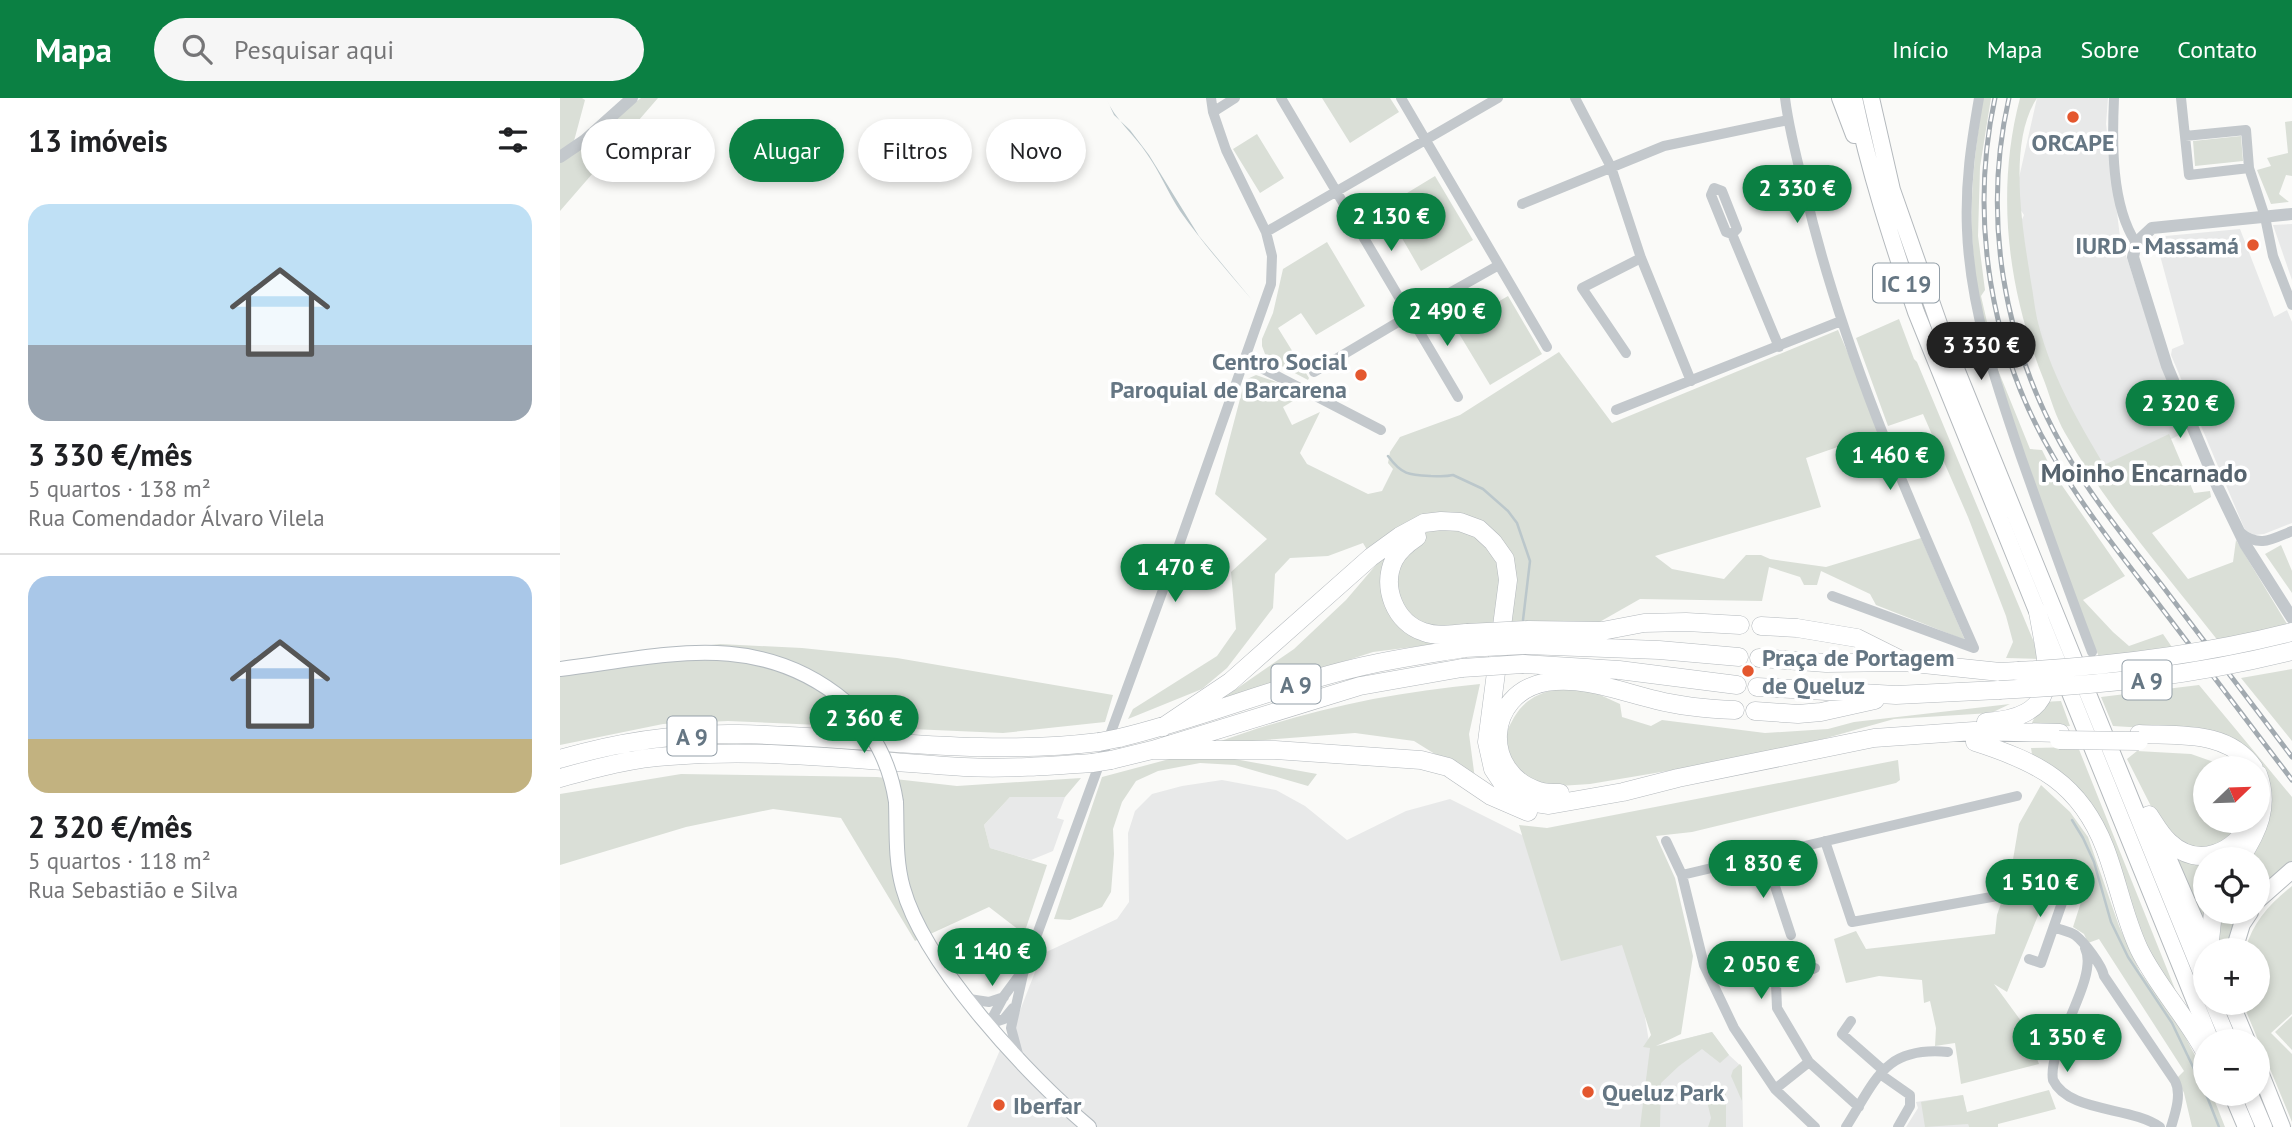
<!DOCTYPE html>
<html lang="pt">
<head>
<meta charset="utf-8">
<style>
  body { margin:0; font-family:"PT Sans",sans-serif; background:#f6f6f6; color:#202124; height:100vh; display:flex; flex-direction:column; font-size:26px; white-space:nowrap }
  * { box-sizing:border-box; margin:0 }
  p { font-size:23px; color:#757577 }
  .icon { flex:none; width:38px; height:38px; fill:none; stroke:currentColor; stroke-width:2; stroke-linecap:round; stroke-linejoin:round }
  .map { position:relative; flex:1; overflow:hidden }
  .drawer { display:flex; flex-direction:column; background:#fff; width:560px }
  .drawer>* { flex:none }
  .guide { position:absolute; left:21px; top:21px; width:665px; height:63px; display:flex; gap:14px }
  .needle { width:46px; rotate:67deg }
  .fabs { position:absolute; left:1633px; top:658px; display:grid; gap:14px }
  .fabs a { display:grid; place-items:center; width:77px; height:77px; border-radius:50%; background:#fff; box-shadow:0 4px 10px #0003; font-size:35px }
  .price { position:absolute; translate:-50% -60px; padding:0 16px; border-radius:24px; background:#0b8043; color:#fff; font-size:23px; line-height:46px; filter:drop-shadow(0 2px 4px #0008) }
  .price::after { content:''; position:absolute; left:50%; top:42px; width:21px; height:16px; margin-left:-10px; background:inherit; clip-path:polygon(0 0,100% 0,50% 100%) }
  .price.active { background:#222; color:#fff }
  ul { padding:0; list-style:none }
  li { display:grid; align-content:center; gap:14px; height:371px; padding:0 28px }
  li+li { border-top:2px solid #e0e0e0 }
  li span { display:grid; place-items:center; height:217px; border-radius:21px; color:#555 }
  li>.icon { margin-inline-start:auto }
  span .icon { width:126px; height:126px; fill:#fffc; stroke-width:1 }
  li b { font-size:30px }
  h2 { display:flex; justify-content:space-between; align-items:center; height:84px; padding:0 28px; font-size:30px }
  .tag { padding:0 24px; border-radius:32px; background:#fff; box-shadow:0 4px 10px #0003; font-size:24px; line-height:63px }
  .tag.active { background:#0b8043; color:#fff }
  header { display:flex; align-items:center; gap:42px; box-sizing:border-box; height:98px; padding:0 35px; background:#0b8043; color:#fff }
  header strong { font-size:33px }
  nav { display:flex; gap:38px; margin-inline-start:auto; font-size:24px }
  .search { width:490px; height:63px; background:#f6f6f6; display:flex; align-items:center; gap:18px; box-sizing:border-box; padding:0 24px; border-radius:38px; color:#757577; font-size:26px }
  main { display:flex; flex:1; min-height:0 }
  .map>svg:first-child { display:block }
  .built { fill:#e8e9e9 }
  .green { fill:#dadfd7 }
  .water { fill:#bbc7cb }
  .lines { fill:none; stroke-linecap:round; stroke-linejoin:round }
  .stream { stroke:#bbc7cb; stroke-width:2.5 }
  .secondary-casing { stroke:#b3babf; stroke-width:16 }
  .trunk-casing { stroke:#b4b9bd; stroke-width:18 }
  .motorway-casing { stroke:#b4b9bd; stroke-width:19 }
  .minor { stroke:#c3c8cc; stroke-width:10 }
  .tertiary { stroke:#c3c8cc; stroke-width:12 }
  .secondary { stroke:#fff; stroke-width:14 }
  .trunk { stroke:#fff; stroke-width:16 }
  .motorway { stroke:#fff; stroke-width:18 }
  .rail-casing { stroke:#a2aab0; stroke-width:5 }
  .rail { stroke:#fff; stroke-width:2.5; stroke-dasharray:8; stroke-linecap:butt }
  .secondary-bridge-casing { stroke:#b3babf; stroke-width:16; stroke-linecap:butt }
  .motorway-bridge-casing { stroke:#b4b9bd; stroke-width:19; stroke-linecap:butt }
  .secondary-bridge { stroke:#fff; stroke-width:14 }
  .motorway-bridge { stroke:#fff; stroke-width:18 }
  .poi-dot { fill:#e4572e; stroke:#fff; stroke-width:2.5 }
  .labels { text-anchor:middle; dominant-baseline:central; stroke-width:7; stroke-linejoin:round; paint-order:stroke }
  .shield { fill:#fff; stroke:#939fa8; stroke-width:2 }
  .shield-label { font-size:23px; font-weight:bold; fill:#657683 }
  .poi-label { font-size:24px; font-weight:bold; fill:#657683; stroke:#fff; text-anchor:start }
  .neighbourhood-label { font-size:26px; font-weight:bold; fill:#57646e; stroke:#fff }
</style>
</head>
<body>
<header>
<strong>Mapa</strong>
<div class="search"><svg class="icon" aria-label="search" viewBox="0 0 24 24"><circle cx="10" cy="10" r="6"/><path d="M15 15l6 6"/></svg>Pesquisar aqui</div>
<nav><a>Início</a><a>Mapa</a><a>Sobre</a><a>Contato</a></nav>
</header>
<main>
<section class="drawer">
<h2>13 imóveis<svg class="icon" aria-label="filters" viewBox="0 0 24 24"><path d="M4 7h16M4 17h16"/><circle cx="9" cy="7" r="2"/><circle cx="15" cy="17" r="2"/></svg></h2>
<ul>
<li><span style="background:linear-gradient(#bfe0f5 65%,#9aa5b1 0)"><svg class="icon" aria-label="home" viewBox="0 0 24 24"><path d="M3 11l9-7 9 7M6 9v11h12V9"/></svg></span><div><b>3 330 €/mês</b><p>5 quartos · 138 m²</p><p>Rua Comendador Álvaro Vilela</p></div></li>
<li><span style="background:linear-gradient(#a9c7e8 75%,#c2b280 0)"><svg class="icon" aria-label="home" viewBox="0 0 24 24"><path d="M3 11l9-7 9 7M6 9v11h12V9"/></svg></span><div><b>2 320 €/mês</b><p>5 quartos · 118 m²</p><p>Rua Sebastião e Silva</p></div></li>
</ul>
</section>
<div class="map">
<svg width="1732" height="1029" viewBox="0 0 1732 1029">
  <rect width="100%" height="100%" fill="#fafaf8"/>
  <path class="built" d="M 1477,0 L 1548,0 L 1546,26 L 1560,139 L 1608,286 L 1626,334 L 1540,375 L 1477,242 L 1459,128 L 1464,117 L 1454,102 Z
    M 1732,126 L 1732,182 L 1713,127 Z
    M 1680,131 L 1714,219 L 1727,212 L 1732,224 L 1732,425 L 1704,436 L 1694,437 L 1685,432 L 1611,257 L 1612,251 L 1624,246 L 1595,139 Z
    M 662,682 L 716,692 L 745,708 L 787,742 L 846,713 L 890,701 L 966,739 L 1071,834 L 1090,950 L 1152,934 L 1169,957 L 1182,969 L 1183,1029 L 407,1029 L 440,952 L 456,923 L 482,856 L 557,821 L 569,804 L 568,735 L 575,713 L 592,696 L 622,688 Z
    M 450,699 L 505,699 L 497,720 L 504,722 L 493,753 L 471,762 L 430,750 L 424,727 Z
    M 1403,997 L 1409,1029 L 1346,1029 L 1358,1010 L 1356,1004 Z"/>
  <path class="green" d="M 0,0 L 22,0 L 25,2 L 14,43 L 0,53 Z
    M 81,0 L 98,0 L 0,113 L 0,64 Z
    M 762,0 L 830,0 L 839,14 L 790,45 Z
    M 1423,0 L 1431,0 L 1420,69 L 1418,138 L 1425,192 L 1421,198 L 1438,272 L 1470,351 L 1482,352 L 1494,376 L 1565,478 L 1523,502 L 1553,534 L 1569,548 L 1603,536 L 1616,555 L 1540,561 C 1512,498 1491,433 1468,368 C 1443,293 1415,217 1412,137 C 1410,90 1416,46 1423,0 Z
    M 1460,0 L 1477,0 C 1447,45 1463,133 1471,184 C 1474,200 1475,216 1480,232 C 1493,280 1519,325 1544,367 L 1609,336 L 1634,395 L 1650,393 L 1651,399 L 1592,435 L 1628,481 L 1673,464 L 1676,442 L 1727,526 L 1659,544 C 1606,476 1547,409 1505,335 C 1496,319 1491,302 1485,285 C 1448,194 1435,96 1460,0 Z
    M 1732,23 L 1732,78 L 1726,77 L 1719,96 L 1729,104 L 1711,106 L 1697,72 L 1711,68 L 1707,60 L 1728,55 L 1725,24 Z
    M 697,36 L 724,80 L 700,95 L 673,51 Z
    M 1681,38 L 1683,63 L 1635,68 L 1633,43 Z
    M 875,78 L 913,142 L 861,173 L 824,109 Z
    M 767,144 L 805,208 L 756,237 L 741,215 L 718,230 L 749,280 L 748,282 L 710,262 L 705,256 L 702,248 L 702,241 L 713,215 L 723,171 Z
    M 948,198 L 982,256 L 930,287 L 895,229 Z
    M 1339,221 L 1354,261 L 1357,264 L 1481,561 L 1446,560 L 1453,544 L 1446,518 L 1408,419 L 1363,316 L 1328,328 L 1296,240 Z
    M 1278,232 L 1299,281 L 1318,335 L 1246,360 L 1261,409 L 1095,458 L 1112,471 L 1164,481 L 1186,457 L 1201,457 L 1210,461 L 1266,469 L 1361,440 L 1405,542 L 1316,507 L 1310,496 L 1261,473 L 1257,487 L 1244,487 L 1240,479 L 1209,469 L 1202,503 L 1080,501 L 1036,526 L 813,554 L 656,605 L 734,551 L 786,502 L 816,467 L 803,445 L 768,458 L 730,460 L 715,476 L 713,510 L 667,570 L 642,591 L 568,621 L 573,611 L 657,558 L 676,531 L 671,474 L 707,441 L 655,396 L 685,282 L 696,277 L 725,287 L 733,303 L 723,309 L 732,327 L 760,314 L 740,355 L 747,366 L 808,396 L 822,393 L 833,371 L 828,365 L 830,354 L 840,339 L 900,317 L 999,254 L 1052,325 Z
    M 1721,447 L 1732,473 L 1732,495 L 1705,456 Z
    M 160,546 L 242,550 L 337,560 L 553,597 L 545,624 L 443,635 L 168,623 L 103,626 L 0,647 L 0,570 L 80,555 Z
    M 1732,571 L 1732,643 L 1681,580 Z
    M 920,586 L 909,636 L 915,681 L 854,643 L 795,635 L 653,646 C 742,613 826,595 920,586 Z
    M 1639,587 L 1732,699 L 1732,767 L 1698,799 L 1698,761 L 1689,761 L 1707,683 L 1650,634 L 1553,628 L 1541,599 Z
    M 1001,590 L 1027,591 L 1060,606 L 1062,619 L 1091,628 L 1102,622 L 1205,635 L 1268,631 L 1294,624 L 1450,606 L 1431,615 L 1334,621 L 1263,641 L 1178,661 L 1030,686 L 984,689 L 974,685 L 951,667 L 944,640 C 957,610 966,597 1001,590 Z
    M 1501,603 L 1510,628 L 1469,631 L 1482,604 Z
    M 1518,649 L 1617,896 L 1584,853 L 1538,725 L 1473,662 L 1471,650 Z
    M 1577,653 L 1631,656 L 1668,669 L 1669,670 L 1645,670 L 1645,723 L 1683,723 L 1656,752 L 1627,752 L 1596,718 L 1567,661 Z
    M 658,658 L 757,676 L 748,688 L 675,667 L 640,665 L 598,673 L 576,683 L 562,704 L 553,731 L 554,756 L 551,794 L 542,809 L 510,822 L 494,821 L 542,679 L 617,659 Z
    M 1338,662 L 1340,682 L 1336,685 L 1132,734 L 1096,738 L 1115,780 L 1133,858 L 1121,936 L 1096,948 L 1152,934 L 1169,957 L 1160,965 L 1142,951 L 1119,968 L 1101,985 L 1100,1029 L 1080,1029 L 1090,950 L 1083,949 L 1091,937 L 1062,847 L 1001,863 L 959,727 L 987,730 Z
    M 121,676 L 317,679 L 397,688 L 521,680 L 505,699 L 450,699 L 424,727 L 430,750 L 487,767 L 464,836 L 429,809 L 355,843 L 281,720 L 213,711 L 126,729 L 0,767 L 0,696 Z
    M 1481,687 L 1510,714 L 1528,739 L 1559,828 L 1580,874 L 1618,925 L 1640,967 L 1645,979 L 1645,996 L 1652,996 L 1665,1029 L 1632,1029 L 1624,995 L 1617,980 L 1624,973 L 1539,841 L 1528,845 L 1524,836 L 1513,829 L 1523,798 L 1492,783 L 1447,894 L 1434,886 L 1464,927 L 1479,966 L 1401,986 L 1395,945 L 1375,948 L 1376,930 L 1370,903 L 1364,905 L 1362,882 L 1319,878 L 1286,885 L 1274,841 L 1296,833 L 1306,851 L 1435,836 L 1437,817 L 1450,779 L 1459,726 Z
    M 1613,761 L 1635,766 L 1645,766 L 1647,817 L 1641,825 Z
    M 1732,788 L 1732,916 L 1711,935 L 1732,956 L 1732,1024 L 1686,913 L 1687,905 L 1698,905 L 1698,852 L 1685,852 C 1693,824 1709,806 1732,788 Z
    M 1661,814 L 1683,814 L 1665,852 L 1656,852 Z
    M 1732,918 L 1732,952 L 1715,934 Z
    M 1180,966 L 1182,969 L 1182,1003 L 1171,978 L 1173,972 Z
    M 1158,987 L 1163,987 L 1166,995 L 1166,1029 L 1148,1029 L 1151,1020 L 1146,999 Z
    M 1489,992 L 1496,1011 L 1438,1026 L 1438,1029 L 1409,1029 L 1408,1026 L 1365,1029 L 1361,1004 L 1403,997 L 1407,1014 Z"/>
  <path class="water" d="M 546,0 L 554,17 L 570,32 L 589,57 L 639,138 L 692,202 C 667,173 642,144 620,113 C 608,95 600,74 587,56 C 574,36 555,22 546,0 Z"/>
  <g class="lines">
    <path class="stream" d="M 828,358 C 842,377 849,377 871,378 C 879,378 885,379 893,377 L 923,391 L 948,413 L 957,425 L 970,463 L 963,522
      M 1512,722 L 1523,740 L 1534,764 L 1551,824 L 1568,859 L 1612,925 L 1645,994
      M 1646,996 L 1659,1029"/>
    <defs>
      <path id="secondary" d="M 0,571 C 104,558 198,530 286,604
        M 336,704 C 337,732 335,762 343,790 C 364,866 468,978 529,1029"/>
      <path id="trunk" d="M 1280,0 L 1294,37
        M 1294,0 C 1309,73 1332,143 1356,214 L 1651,943
        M 1311,0 L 1332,92 L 1386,246 L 1645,884
        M 1596,732 L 1648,852
        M 1698,802 L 1732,772
        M 1674,852 L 1682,826 L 1690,814
        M 1653,905 L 1669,943
        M 1671,905 L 1687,943
        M 1698,969 L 1722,1029
        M 1672,996 L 1686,1029
        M 1690,996 L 1704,1029"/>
      <path id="motorway" d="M 857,439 C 848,445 839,452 834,462 C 821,489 835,525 864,534 C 878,539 892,536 907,535
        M 1201,528 L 1237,530 L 1297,540 L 1341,562
        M 968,532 L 1042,533 L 1084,525 L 1126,524 L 1180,527
        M 965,547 L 1099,552 L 1179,559
        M 1199,560 L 1266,565 L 1344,564 L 1440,574 L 1458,573
        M 963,566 L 1059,572 L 1177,587
        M 1197,589 L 1336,597 L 1439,592
        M 1195,613 L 1238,616 L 1261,614 L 1315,602
        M 1426,624 C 1505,619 1488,572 1478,514
        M 603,629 L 670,584 L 811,459 L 840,438 L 864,425 L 881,423 L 900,424 L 919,431 L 933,444 L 945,461 L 948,482 L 927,644 L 933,671 L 945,689 L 969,704 L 989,707 L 1063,694 L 1118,680 L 1314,640 L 1414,633 L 1500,635
        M 1579,636 C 1620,638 1668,632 1694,670
        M 559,640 C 639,621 715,589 795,570 C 831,561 869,556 905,550
        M 1415,644 C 1478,664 1520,685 1545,750 C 1558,784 1564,819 1579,851 C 1597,888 1626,918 1645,954
        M 592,652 L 715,652 L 861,662 L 888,669 L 931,698 L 968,714
        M 0,661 C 57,644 119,635 178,636 C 300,638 417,659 539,644
        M 551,662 L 592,652 L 800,588 L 902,570
        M 0,680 C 36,670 73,660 110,658 C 208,650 306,663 404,669 C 446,671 489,668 532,665
        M 1000,695 C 993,695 985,695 979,693 C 922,676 924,595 987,584 C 1023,578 1062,594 1096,602 C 1123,609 1148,611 1175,612
        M 1589,717 C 1595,726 1601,737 1609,744 C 1639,772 1675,754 1691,723
        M 1680,761 C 1698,734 1710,708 1698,676
        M 1649,852 L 1653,814
        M 1672,996 L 1673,998"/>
    </defs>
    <use href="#secondary" class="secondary-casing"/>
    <use href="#trunk" class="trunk-casing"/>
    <use href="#motorway" class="motorway-casing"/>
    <path class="minor" d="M 721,0 L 898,299
      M 841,0 L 987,249
      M 1015,0 L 1051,69 L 1081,160 L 1131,283
      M 1225,0 C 1229,32 1237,62 1245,93 C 1282,252 1349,402 1414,550
      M 1419,0 C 1411,46 1405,85 1407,132 C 1410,210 1436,286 1461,359 C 1484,424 1507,489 1532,554
      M 1554,0 C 1552,44 1551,107 1576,145
      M 1621,0 L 1629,77 L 1689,70 L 1686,32 L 1625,38
      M 653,14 L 675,0
      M 1689,70 L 1705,119 L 1713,158 L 1732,207
      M 962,106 L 1104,48 L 1228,22
      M 706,134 L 938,0
      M 1172,136 L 1166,134 L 1151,97 L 1154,90 L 1162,93 L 1177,131 L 1172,136 L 1219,249
      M 1066,255 L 1022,190 L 1081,160
      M 684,261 L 821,332
      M 754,274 L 850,217 L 939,167
      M 1056,312 L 1281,223
      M 1681,435 C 1700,450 1712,441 1732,433
      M 1272,498 L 1414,550
      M 1106,743 L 1122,777 L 1144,867 L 1174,930 L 1215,991 L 1255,1029
      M 1265,743 L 1292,824 L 1437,798
      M 1205,758 L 1231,837
      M 1122,777 L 1457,698
      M 1494,829 C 1500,832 1509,833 1515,837 C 1524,844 1542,867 1544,878 L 1615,983 C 1622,996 1615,1016 1611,1029
      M 1525,850 C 1540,880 1487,948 1493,982 C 1509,1015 1571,1008 1600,1029
      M 1469,861 L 1481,865 L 1503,802
      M 409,901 L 429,904 L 444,899
      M 1291,923 L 1282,936 L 1323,972
      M 429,926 L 444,898 L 461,875
      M 429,926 L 444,921 L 453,910
      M 458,956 L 451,930 L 464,872 L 607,481 L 711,186 L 712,158 L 706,134 L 666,52 L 653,14 L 651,0
      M 1249,964 L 1217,910 L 1216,886 L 1255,870
      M 1320,976 L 1350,997 L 1350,1008 L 1338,1029
      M 1215,991 L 1249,964 L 1299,1009
      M 1286,1029 C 1316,982 1324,948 1388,954"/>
    <path class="tertiary" d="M 0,59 L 25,42 L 72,0
      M 1732,116 L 1592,130 L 1576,145 L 1573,159 L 1607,268 L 1658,390 L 1685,446 L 1732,520"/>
    <use href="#secondary" class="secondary"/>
    <use href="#trunk" class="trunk"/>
    <use href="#motorway" class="motorway"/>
    <defs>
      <path id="rail" d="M 1435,0 C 1409,120 1430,252 1493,358 C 1523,410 1561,457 1597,504 C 1642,564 1687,623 1732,682
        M 1449,0 C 1422,118 1443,243 1502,348 C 1531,399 1568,444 1604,490 C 1646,546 1689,602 1732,659"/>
    </defs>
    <use href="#rail" class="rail-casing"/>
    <use href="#rail" class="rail"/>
    <defs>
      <path id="secondary-bridge" d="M 286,604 C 313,634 330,664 336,704"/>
      <path id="motorway-bridge" d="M 907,535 L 968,532
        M 905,550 L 965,547
        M 902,570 L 963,566
        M 1458,573 C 1551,568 1641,557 1732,534
        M 1439,592 C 1541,587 1632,578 1732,553
        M 1499,642 L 1579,643
        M 539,644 L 559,640
        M 532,665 L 551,662"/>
    </defs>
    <use href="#secondary-bridge" class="secondary-bridge-casing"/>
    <use href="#motorway-bridge" class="motorway-bridge-casing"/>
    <use href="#secondary-bridge" class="secondary-bridge"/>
    <use href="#motorway-bridge" class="motorway-bridge"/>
  </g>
  <g class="poi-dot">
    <circle cx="1513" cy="19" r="7"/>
    <circle cx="1693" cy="147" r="7"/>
    <circle cx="801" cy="277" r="7"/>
    <circle cx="1188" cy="573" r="7"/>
    <circle cx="1028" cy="994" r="7"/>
    <circle cx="439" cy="1007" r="7"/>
  </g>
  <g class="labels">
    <g class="shield">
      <rect x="1313" y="165.5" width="66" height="39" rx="5"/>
      <rect x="1562.5" y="562.5" width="49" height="39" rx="5"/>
      <rect x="711.5" y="566.5" width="49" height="39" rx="5"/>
      <rect x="107.5" y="618.5" width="49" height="39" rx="5"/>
    </g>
    <g class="shield-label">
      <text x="1346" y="185">IC 19</text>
      <text x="1587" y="582">A 9</text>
      <text x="736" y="586">A 9</text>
      <text x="132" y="638">A 9</text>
    </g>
    <g class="poi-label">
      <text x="1513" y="44" text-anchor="middle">ORCAPE</text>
      <text x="1679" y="147" text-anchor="end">IURD - Massamá</text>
      <text x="787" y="263" text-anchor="end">Centro Social<tspan x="787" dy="28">Paroquial de Barcarena</tspan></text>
      <text x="1202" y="559">Praça de Portagem<tspan x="1202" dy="28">de Queluz</tspan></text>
      <text x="1042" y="994">Queluz Park</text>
      <text x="453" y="1007">Iberfar</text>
    </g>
    <g class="neighbourhood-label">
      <text x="1584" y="374">Moinho Encarnado</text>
    </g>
  </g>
</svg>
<div class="fabs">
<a><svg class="needle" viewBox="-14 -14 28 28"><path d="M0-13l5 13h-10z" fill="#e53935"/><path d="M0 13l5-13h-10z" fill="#757577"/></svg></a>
<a><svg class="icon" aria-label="locate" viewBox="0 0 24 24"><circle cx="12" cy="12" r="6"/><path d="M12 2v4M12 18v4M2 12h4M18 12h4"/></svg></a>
<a>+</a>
<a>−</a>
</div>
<b class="price" style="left:1237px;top:127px">2 330 €</b>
<b class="price" style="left:831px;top:155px">2 130 €</b>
<b class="price" style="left:887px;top:250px">2 490 €</b>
<b class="price active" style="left:1421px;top:284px">3 330 €</b>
<b class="price" style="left:1620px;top:342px">2 320 €</b>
<b class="price" style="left:1330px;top:394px">1 460 €</b>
<b class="price" style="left:615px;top:506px">1 470 €</b>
<b class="price" style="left:304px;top:657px">2 360 €</b>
<b class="price" style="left:1203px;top:802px">1 830 €</b>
<b class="price" style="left:1480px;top:821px">1 510 €</b>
<b class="price" style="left:432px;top:890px">1 140 €</b>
<b class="price" style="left:1201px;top:903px">2 050 €</b>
<b class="price" style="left:1507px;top:976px">1 350 €</b>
<div class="guide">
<a class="tag">Comprar</a>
<a class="tag active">Alugar</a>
<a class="tag">Filtros</a>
<a class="tag">Novo</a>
</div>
</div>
</main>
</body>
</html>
